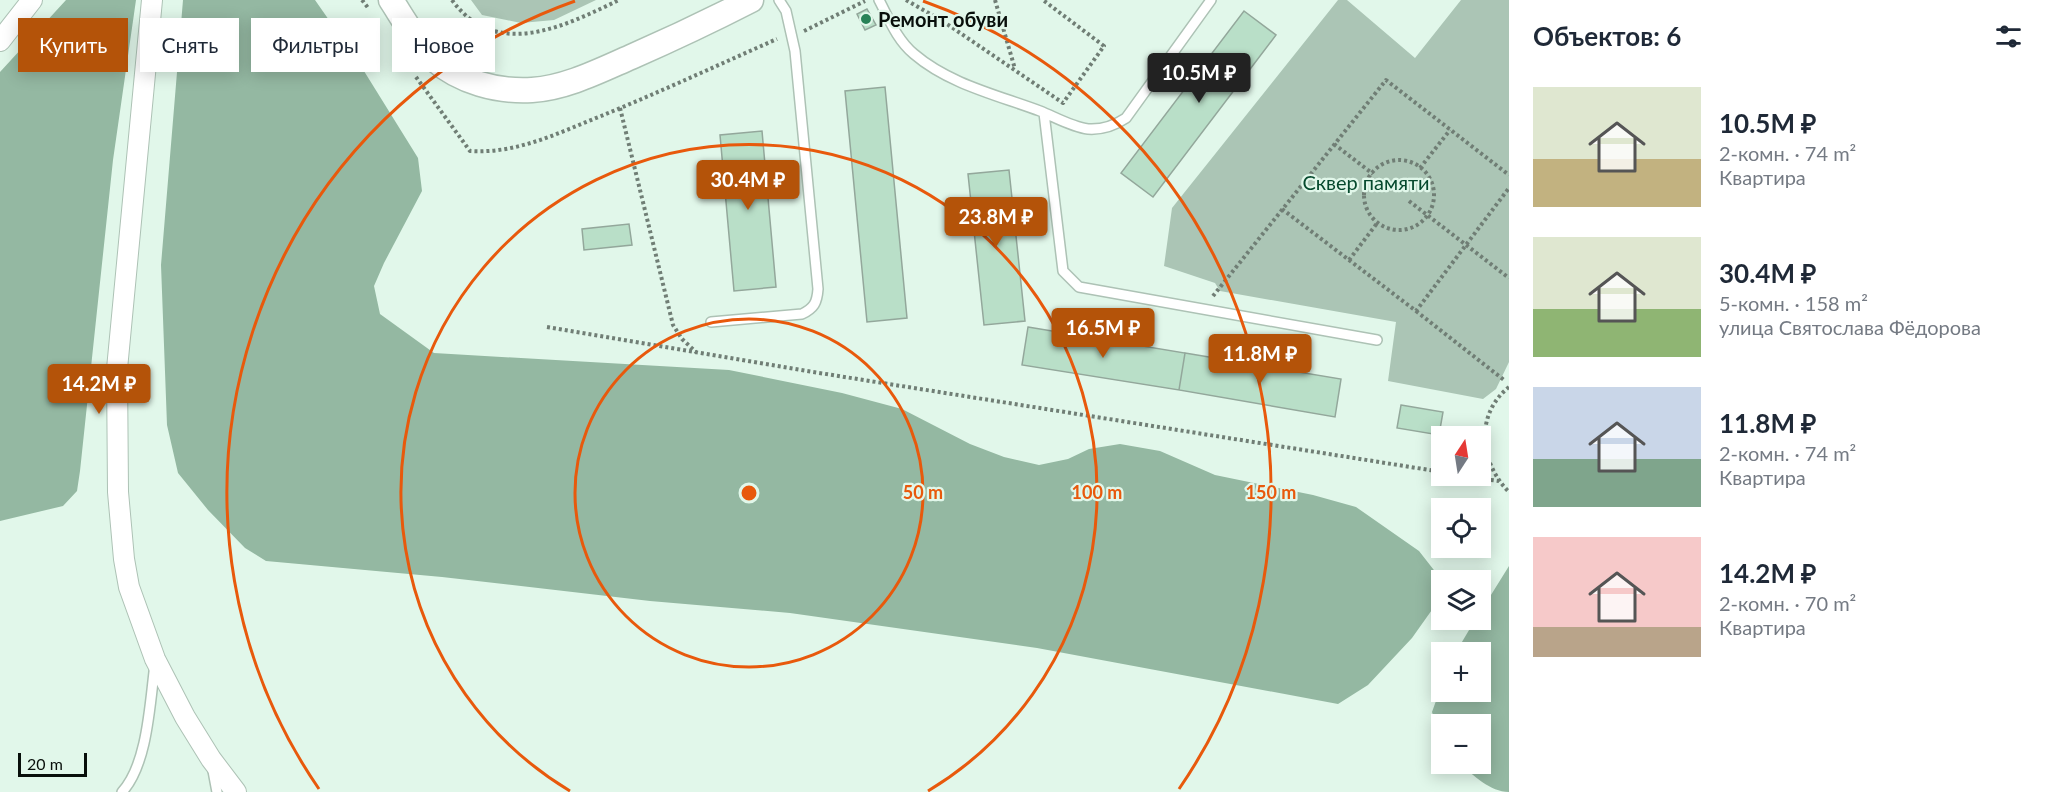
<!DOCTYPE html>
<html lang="ru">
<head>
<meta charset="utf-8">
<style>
  body { margin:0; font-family:Lato,sans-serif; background:#f2f2f3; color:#1f2937; height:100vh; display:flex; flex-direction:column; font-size:22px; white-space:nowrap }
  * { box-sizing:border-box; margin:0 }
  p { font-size:20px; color:#747a83 }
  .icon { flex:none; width:33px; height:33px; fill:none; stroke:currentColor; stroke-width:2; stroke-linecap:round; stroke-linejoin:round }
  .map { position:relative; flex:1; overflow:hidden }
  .panel { display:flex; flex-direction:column; background:#fff; width:540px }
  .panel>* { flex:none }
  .guide { position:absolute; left:18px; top:18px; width:570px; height:54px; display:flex; gap:12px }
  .needle { width:39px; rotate:12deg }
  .buttons { position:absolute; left:1431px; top:426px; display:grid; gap:12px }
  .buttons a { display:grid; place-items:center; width:60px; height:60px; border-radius:0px; background:#fff; box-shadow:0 3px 15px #0003; font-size:30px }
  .scale { position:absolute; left:18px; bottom:15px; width:69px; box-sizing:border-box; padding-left:6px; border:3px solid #080f0b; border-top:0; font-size:16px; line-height:21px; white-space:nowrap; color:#080f0b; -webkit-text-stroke:4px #e1f7ea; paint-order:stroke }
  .price { position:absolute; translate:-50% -51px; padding:0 14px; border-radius:6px; background:#b45309; color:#fff; font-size:20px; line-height:39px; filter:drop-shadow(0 2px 3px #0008) }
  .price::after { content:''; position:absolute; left:50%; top:36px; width:18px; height:14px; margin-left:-9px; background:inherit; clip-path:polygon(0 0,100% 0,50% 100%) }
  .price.selected { background:#222; color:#fff }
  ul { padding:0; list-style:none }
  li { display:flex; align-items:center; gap:18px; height:150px; padding:0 24px }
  li span { display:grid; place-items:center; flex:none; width:168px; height:120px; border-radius:0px; color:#555 }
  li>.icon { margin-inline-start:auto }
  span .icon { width:72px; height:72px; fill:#fffc; stroke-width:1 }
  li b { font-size:26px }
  h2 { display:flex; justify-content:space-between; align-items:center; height:72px; padding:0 24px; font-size:26px }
  .chip { padding:0 21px; border-radius:0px; background:#fff; box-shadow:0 3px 15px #0003; font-size:21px; line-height:54px }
  .chip.selected { background:#b45309; color:#fff }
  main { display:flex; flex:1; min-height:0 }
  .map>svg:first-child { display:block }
  .green { fill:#abc5b5 }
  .forest { fill:#94b8a2 }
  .building { fill:#b9dfc8; stroke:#93a79b; stroke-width:1.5 }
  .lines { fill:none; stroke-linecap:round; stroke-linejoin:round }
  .service-casing { stroke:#adc2b5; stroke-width:12 }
  .minor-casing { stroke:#adc2b5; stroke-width:22 }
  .tertiary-casing { stroke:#adc2b5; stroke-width:27 }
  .path { stroke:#707e75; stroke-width:4; stroke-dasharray:3 3; stroke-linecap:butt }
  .service { stroke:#fff; stroke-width:9 }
  .minor { stroke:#fff; stroke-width:20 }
  .tertiary { stroke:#fff; stroke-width:24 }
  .ring { fill:none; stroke:#e8590c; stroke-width:3 }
  .poi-dot { fill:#288257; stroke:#e1f7ea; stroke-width:2 }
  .labels { text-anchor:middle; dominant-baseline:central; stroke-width:4.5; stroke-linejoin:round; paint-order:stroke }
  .poi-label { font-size:20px; font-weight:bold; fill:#080f0b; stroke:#e1f7ea; text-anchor:start }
  .park-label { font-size:20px; fill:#05492d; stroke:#e1f7ea }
  .centre { fill:#e8590c; stroke:#e1f7ea; stroke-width:3 }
  .ring-label { font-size:18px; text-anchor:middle; font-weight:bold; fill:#e8590c; stroke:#e1f7ea; stroke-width:4.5; stroke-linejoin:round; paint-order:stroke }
</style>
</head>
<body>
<main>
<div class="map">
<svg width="1509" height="792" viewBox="0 0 1509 792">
  <rect width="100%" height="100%" fill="#e1f7ea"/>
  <path class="green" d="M 471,0 L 596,0 L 554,20 L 521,23 L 482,15 Z
    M 1338,0 L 1347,0 L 1415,58 L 1461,0 L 1509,0 L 1509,362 L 1496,389 L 1483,399 L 1388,381 L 1396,322 L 1220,291 L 1215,283 L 1164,266 L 1172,208 Z"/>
  <path class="forest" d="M 66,0 L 136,0 L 113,160 L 80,471 L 77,491 L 63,506 L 0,521 L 0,72 Z
    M 183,0 L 315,0 L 359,63 L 418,158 L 422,191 L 384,263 L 374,286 L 380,314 L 434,353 L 729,370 L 842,393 L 902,409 L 970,444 L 1004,457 L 1039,465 L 1068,459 L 1089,449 L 1120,444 L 1160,451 L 1215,475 L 1313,495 L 1356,507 L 1419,551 L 1437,574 L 1434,607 L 1412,638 L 1368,685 L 1338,704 L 1037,648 L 790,613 L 650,601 L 442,577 L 266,561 L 245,548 L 208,510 L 178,473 L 167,425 L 161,265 Z
    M 1509,566 L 1509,792 C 1490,792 1474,775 1459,764 L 1480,764 L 1480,724 L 1442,724 L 1441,740 L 1432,712 L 1441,687 L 1442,692 L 1480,692 L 1480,652 L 1456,652 L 1475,620 L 1480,620 L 1481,611 Z"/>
  <path class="building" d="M 867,9 L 876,25 L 865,30 L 857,14 Z
    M 1244,11 L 1276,35 L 1153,197 L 1121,173 Z
    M 885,87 L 907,318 L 867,322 L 845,91 Z
    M 762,131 L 776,287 L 734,291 L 720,135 Z
    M 1009,170 L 1025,321 L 984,325 L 968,174 Z
    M 629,224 L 632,245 L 584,250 L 582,229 Z
    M 1028,327 L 1185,353 L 1179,390 L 1022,365 Z
    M 1185,353 L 1341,379 L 1335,417 L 1179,390 Z
    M 1401,405 L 1443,412 L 1439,435 L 1397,428 Z"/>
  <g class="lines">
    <defs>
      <path id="service" d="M 879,0 C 889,19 897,40 914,54 C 949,84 997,95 1040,111 C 1055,117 1072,127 1088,129 C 1103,130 1114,126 1126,118 L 1211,0
        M 1044,113 L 1063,271 L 1079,287 L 1377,340
        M 711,322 L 802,314 C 814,308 817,303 818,289 L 795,51 L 786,11 L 779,0
        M 213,771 L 217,792
        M 122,792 C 148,764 150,701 155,664"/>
      <path id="minor" d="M 152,0 L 117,369 L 118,492 L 124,559 L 129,587 L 155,659 L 185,717 L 211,759 L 236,792
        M 0,41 L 32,0"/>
      <path id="tertiary" d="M 391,0 C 404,20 416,42 434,59 C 460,82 497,92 532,90 C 566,88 601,70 631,57 C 672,39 712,20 751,0"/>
    </defs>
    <use href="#service" class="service-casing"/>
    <use href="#minor" class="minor-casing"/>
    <use href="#tertiary" class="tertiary-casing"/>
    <path class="path" d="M 362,0 L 369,9
      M 452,0 C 496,61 565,26 619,0
      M 906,0 L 944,22 L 1063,103 L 1104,46 L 1043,0
      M 995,0 L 1015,69
      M 804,31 L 865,1
      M 416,77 L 470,151 C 517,154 558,133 601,116 C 660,92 718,65 777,39
      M 620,108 L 673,325 L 682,339 L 697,353
      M 1334,144 L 1373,174
      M1364 195a35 35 0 1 1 70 0a35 35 0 1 1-70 0Z
      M 1420,168 L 1450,130
      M 1409,201 L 1509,278
      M 1282,209 L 1416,311 L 1509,188
      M 1349,260 L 1378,222
      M 1213,296 L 1386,80 L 1509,175
      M 1416,311 L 1504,380
      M 547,327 L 807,371 L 1442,472
      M 1509,387 C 1474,415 1480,463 1509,492
      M 1461,476 L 1499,481"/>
    <use href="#service" class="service"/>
    <use href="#minor" class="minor"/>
    <use href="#tertiary" class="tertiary"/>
  </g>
  <g class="ring">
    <circle cx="749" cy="493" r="174"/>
    <path d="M570 791A348 348 0 1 1 928 791"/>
    <path d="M319 789A522 522 0 0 1 575 1M923 1A522 522 0 0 1 1179 789"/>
  </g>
  <circle class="poi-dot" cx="866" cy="19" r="6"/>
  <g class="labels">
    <g class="poi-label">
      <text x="878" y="19">Ремонт обуви</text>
    </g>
    <g class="park-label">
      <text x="1366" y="182">Сквер памяти</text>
    </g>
  </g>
  <circle cx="749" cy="493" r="9" class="centre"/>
  <g class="ring-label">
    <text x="923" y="499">50 m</text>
    <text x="1097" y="499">100 m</text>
    <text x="1271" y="499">150 m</text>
  </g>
</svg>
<div class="buttons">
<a><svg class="needle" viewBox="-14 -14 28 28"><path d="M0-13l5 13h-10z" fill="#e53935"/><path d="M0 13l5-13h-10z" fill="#747a83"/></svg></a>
<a><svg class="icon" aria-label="locate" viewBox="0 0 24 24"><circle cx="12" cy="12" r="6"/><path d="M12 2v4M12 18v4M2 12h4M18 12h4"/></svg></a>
<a><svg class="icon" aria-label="layers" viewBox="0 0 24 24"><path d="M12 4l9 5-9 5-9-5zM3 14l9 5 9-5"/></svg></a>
<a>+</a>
<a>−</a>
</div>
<div class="scale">20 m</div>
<b class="price selected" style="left:1199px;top:104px">10.5M ₽</b>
<b class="price" style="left:748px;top:211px">30.4M ₽</b>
<b class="price" style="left:996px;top:248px">23.8M ₽</b>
<b class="price" style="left:1103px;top:359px">16.5M ₽</b>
<b class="price" style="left:1260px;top:385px">11.8M ₽</b>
<b class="price" style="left:99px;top:415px">14.2M ₽</b>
<div class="guide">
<a class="chip selected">Купить</a>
<a class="chip">Снять</a>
<a class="chip">Фильтры</a>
<a class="chip">Новое</a>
</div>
</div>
<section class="panel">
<h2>Объектов: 6<svg class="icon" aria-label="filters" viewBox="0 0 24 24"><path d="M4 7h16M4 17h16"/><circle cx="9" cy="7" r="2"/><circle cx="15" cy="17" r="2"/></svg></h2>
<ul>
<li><span style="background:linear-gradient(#dfe7d0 60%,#c2b280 0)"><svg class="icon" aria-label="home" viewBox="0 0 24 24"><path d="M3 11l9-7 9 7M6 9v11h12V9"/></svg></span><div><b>10.5M ₽</b><p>2-комн. · 74 m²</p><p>Квартира</p></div></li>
<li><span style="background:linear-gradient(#dfe7d0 60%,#8fb573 0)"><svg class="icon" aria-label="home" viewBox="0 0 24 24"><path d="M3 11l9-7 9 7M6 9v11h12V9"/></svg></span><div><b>30.4M ₽</b><p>5-комн. · 158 m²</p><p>улица Святослава Фёдорова</p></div></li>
<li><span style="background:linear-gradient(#c9d6e8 60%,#7fa58c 0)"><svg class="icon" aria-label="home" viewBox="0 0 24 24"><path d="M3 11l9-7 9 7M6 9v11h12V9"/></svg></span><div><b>11.8M ₽</b><p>2-комн. · 74 m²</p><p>Квартира</p></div></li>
<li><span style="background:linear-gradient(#f6c9c9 75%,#b9a48a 0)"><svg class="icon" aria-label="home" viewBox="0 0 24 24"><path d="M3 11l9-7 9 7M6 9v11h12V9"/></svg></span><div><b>14.2M ₽</b><p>2-комн. · 70 m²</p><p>Квартира</p></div></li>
</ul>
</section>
</main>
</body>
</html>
